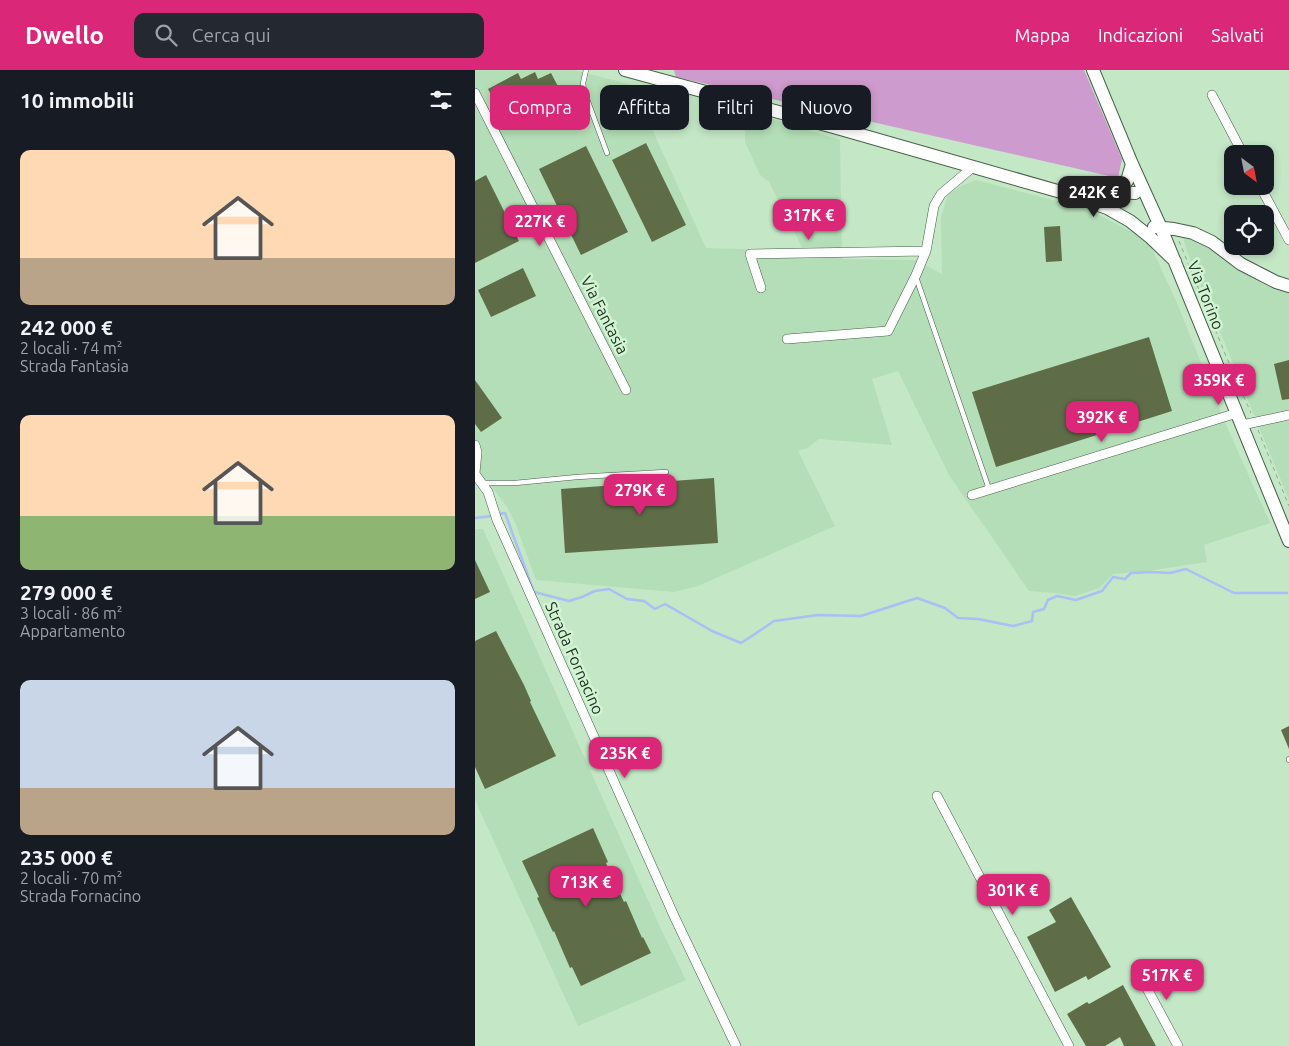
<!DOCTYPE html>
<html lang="it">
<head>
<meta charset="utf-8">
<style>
  body { margin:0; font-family:Ubuntu,sans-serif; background:#242831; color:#f1f3f6; height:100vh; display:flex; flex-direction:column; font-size:19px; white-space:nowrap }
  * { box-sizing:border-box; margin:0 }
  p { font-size:16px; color:#9ea1a6 }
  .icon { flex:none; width:28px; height:28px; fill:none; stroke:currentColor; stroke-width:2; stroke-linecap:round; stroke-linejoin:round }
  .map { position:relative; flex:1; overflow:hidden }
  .details { display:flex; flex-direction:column; background:#171b24; width:475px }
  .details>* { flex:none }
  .top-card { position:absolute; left:15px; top:15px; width:475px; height:45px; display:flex; gap:10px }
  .needle { width:32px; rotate:148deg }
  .controls { position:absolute; left:749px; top:75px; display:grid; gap:10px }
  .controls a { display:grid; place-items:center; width:50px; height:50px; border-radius:10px; background:#171b24; box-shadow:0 2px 8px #0003; font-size:25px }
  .price { position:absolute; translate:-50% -42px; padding:0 11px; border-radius:10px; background:#db2777; color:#fff; font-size:16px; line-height:32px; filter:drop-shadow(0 1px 2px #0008) }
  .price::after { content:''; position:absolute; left:50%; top:30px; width:15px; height:11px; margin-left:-8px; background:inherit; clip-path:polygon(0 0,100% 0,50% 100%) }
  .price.current { background:#222; color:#fff }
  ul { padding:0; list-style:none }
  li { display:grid; align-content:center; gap:10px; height:265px; padding:0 20px }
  li span { display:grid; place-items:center; height:155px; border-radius:10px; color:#555 }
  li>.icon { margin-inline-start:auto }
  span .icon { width:90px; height:90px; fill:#fffc; stroke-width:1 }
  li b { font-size:21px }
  h2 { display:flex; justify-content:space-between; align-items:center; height:60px; padding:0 20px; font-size:21px }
  .pill { padding:0 18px; border-radius:10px; background:#171b24; box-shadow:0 2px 8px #0003; font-size:18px; line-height:45px }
  .pill.current { background:#db2777; color:#fff }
  header { display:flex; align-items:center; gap:30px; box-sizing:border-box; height:70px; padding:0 25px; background:#db2777; color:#fff }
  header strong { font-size:24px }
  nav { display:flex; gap:28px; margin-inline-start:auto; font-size:18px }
  .search { width:350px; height:45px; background:#242831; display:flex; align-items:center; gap:12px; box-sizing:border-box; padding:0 18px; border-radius:10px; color:#9ea1a6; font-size:19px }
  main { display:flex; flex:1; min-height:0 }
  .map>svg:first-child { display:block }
  .built { fill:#b4deb7 }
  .green { fill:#cd9bcd }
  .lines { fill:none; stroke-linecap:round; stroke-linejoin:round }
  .stream { stroke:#a9bff5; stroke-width:2.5 }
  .building { fill:#5e6d48 }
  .lane-casing { stroke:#426145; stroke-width:5.5 }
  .street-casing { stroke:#426145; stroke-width:10 }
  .secondary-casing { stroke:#426145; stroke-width:14 }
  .path { stroke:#8eaa90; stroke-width:1; stroke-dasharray:4 4; stroke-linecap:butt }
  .lane { stroke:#fff; stroke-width:4.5 }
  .street { stroke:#fff; stroke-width:9 }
  .secondary { stroke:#fff; stroke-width:12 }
  .labels { text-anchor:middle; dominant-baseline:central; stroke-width:5; stroke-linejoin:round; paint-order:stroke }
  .street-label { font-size:16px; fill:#243225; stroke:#d1f5d3 }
</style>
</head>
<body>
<header>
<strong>Dwello</strong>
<div class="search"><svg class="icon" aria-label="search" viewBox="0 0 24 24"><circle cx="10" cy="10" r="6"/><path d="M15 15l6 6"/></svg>Cerca qui</div>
<nav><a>Mappa</a><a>Indicazioni</a><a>Salvati</a></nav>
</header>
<main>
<section class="details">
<h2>10 immobili<svg class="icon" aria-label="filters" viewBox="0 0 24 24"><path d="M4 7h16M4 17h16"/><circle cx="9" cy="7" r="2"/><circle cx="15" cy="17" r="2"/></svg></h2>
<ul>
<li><span style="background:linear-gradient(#ffd9b3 70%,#b9a48a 0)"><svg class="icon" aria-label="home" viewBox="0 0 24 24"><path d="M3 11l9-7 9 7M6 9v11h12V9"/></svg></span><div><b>242 000 €</b><p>2 locali · 74 m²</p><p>Strada Fantasia</p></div></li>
<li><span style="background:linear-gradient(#ffd9b3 65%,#8fb573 0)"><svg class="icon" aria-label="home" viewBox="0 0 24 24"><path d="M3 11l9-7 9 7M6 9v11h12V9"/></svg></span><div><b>279 000 €</b><p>3 locali · 86 m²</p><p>Appartamento</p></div></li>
<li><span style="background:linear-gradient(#c9d6e8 70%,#b9a48a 0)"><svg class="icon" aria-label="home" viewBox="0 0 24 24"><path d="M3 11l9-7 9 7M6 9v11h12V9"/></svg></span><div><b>235 000 €</b><p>2 locali · 70 m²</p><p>Strada Fornacino</p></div></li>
</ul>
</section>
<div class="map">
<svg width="814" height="976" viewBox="0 0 814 976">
  <rect width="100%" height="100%" fill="#c4e7c6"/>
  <path class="built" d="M 0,0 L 99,0 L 157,15 L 231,178 L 267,179 L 328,179 L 294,112 L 285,105 L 270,72 L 270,50 L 273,41 L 365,70 L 367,189 L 440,190 L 467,204 L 466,147 L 473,125 L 486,116 L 501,110 L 612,139 L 673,170 L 702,233 L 752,357 L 795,453 L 729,475 L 732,492 L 672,501 L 638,504 L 624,518 L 600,526 L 580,523 L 554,521 L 474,405 L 423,301 L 397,309 L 417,375 L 344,369 L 332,378 L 323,381 L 360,456 L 223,516 L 199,522 L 61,510 L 41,455 L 32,437 L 14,413 L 0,400 Z
    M 708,167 L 722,171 L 742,183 L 769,203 L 814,221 L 814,430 L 712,181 Z
    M 0,459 L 8,459 L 127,727 L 185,857 L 211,910 L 103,956 L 0,730 Z"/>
  <path class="green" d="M 199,0 L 609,0 L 647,89 L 643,108 L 201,7 Z"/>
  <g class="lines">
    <path class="stream" d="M 23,444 L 30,443 L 59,522 L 94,531 L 107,527 L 120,521 L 134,519 L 152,529 L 169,531 L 180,539 L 190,534 L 237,561 L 266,573 L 280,564 L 299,551 L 343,545 L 386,546 L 442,528 L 470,538 L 483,548 L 503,549 L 538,556 L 557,551 L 558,542 L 569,539 L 573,530 L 582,526 L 601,530 L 627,521 L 638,507 L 650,509 L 656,503 L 677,502 L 695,503 L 711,499 L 759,523 L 812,523
      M 0,448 L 17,446"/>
  </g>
  <path class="building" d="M 60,2 L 63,9 L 76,3 L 88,26 L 32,55 L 13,19 L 43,3 L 46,9 Z
    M 171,73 L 211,155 L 177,172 L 137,90 Z
    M 111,76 L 153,162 L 106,185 L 64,99 Z
    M 11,105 L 44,171 L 0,193 L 0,111 Z
    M 585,156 L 587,191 L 571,192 L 569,157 Z
    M 48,198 L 61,226 L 16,247 L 3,220 Z
    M 674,267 L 697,341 L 521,397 L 497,322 Z
    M 814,290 L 814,329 L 807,330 L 799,294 Z
    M 0,310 L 27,348 L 6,362 L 0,354 Z
    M 239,408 L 243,473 L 90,483 L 86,419 Z
    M 0,490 L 15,522 L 0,529 Z
    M 21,561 L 49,615 L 56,631 L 55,632 L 81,686 L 10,719 L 0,697 L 0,571 Z
    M 814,656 L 814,679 L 806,660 Z
    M 118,758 L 133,792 L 131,793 L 139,811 L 149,832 L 151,831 L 167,868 L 168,867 L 176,883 L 106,916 L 97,897 L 95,898 L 79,861 L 78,862 L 62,828 L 64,827 L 47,791 Z
    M 596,827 L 636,897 L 613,910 L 611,906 L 580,922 L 552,867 L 581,852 L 574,840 Z
    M 648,915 L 681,976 L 649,976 L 645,967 L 630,976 L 611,976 L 592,944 L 612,932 L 614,934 Z"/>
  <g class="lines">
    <defs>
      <path id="lane" d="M 111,0 L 108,13 L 109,21 L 132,83
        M 441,207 L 514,419
        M 8,413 L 40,413 L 102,407 L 191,402
        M 814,689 L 814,690"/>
      <path id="street" d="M 0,23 L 151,320
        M 737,25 L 768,84
        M 785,116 L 814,170
        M 286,218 L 275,184 L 451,181
        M 312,269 L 413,261 L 441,205 L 451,181 L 459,136 L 466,124 L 498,97
        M 767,355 L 814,345
        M 0,375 L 2,382 L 0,403
        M 0,404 L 13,422 L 22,450 L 200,848 L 261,976
        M 497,425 L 762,343
        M 462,726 L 594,976
        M 661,898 L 703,976"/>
      <path id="secondary" d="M 150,0 L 362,58 L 593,124 L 632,138 L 655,151 L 675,167 L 700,191
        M 618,0 L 657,94 L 686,158 L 814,471
        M 643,122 L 652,111 L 657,94
        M 610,126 L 623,128 L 635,126 L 643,122 L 660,123
        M 679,157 L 699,159 L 718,163 L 737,172 L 766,194 L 801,212 L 814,216"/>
    </defs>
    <use href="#lane" class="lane-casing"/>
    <use href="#street" class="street-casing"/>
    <use href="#secondary" class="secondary-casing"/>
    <path class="path" d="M 704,171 L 751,286 L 776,343
      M 783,360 L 814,436"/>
    <use href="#lane" class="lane"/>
    <use href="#street" class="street"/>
    <use href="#secondary" class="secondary"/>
  </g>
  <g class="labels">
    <g class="street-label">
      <text transform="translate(731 225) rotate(68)">Via Torino</text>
      <text transform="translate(130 245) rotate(63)">Via Fantasia</text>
      <text transform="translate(100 588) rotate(66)">Strada Fornacino</text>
    </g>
  </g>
</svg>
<div class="controls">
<a><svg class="needle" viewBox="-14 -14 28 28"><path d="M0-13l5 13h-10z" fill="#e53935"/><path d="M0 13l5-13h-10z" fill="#9ea1a6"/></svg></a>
<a><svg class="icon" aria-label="locate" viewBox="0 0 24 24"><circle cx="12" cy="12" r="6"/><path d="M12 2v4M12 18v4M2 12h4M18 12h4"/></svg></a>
</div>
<b class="price current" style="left:619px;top:148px">242K €</b>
<b class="price" style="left:334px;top:171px">317K €</b>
<b class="price" style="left:65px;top:177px">227K €</b>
<b class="price" style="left:744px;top:336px">359K €</b>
<b class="price" style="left:627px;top:373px">392K €</b>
<b class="price" style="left:165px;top:446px">279K €</b>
<b class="price" style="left:150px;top:709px">235K €</b>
<b class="price" style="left:111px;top:838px">713K €</b>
<b class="price" style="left:538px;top:846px">301K €</b>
<b class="price" style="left:692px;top:931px">517K €</b>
<div class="top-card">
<a class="pill current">Compra</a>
<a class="pill">Affitta</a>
<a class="pill">Filtri</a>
<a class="pill">Nuovo</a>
</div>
</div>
</main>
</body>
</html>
